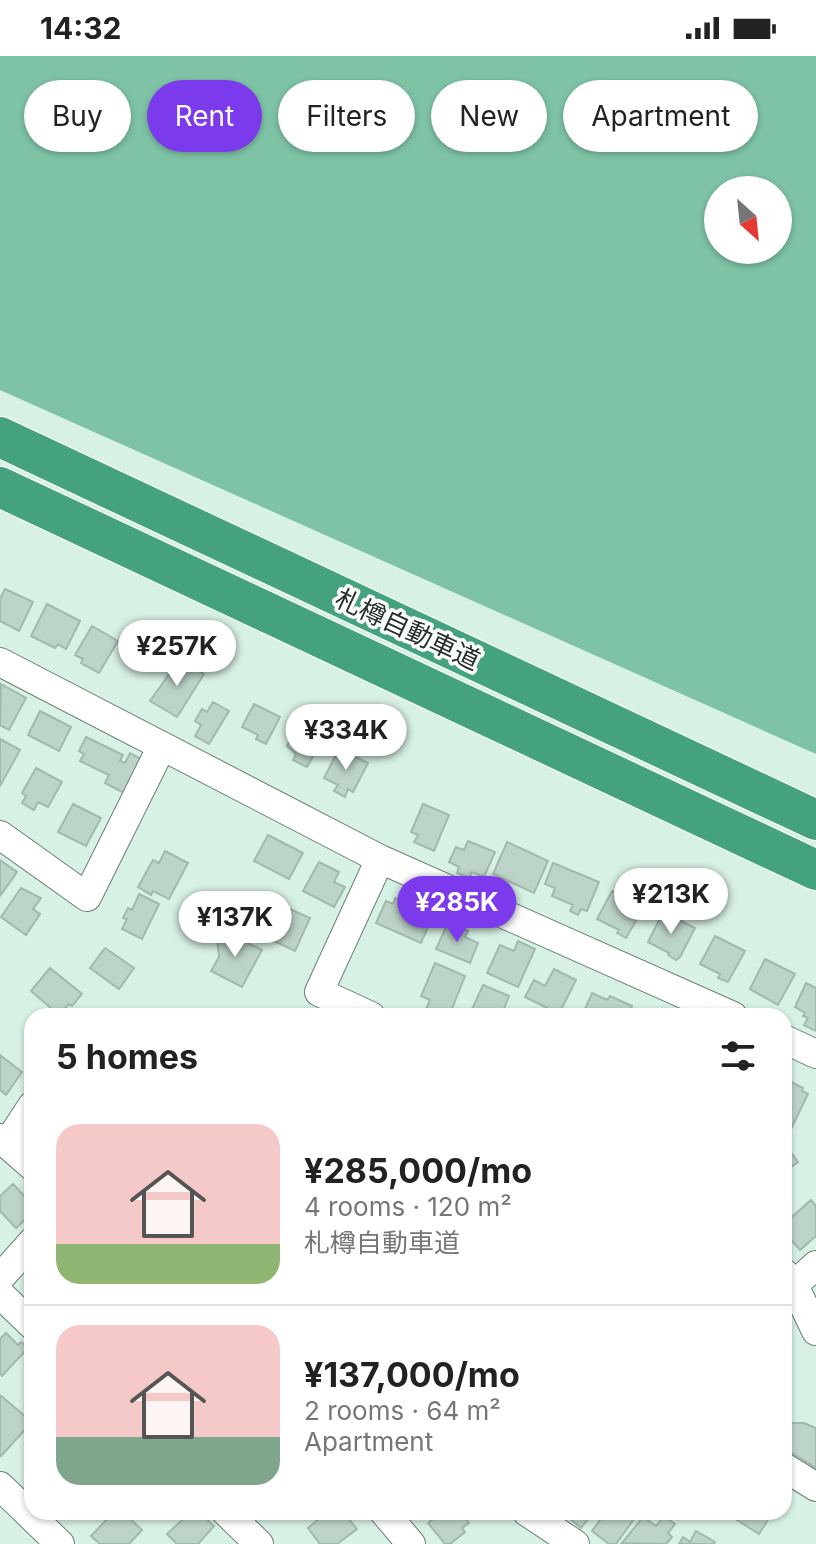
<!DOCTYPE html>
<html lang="en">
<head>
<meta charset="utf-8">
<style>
  body { margin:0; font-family:Inter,"Noto Sans JP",sans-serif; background:#f6f6f6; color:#222; height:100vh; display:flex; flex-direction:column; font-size:30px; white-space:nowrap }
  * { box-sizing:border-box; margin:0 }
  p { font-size:26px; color:#767676 }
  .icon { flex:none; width:44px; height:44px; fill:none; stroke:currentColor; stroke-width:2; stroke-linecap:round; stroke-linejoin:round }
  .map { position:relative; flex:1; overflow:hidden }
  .panel { position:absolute; left:24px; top:952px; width:768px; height:512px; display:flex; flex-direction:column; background:#fff; border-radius:24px; box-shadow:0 2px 6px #0004 }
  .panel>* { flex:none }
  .top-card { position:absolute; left:24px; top:24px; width:768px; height:72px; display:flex; gap:16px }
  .needle { width:52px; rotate:153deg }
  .tools { position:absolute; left:704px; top:120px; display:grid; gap:16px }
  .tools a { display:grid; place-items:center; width:88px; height:88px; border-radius:50%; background:#fff; box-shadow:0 2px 6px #0004; font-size:40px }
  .price { position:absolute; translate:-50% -68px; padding:0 18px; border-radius:28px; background:#fff; color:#222; font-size:26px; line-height:52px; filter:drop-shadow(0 2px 4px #0008) }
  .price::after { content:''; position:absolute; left:50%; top:48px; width:24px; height:18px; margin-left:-12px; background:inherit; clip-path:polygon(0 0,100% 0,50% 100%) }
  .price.on { background:#7c3aed; color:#fff }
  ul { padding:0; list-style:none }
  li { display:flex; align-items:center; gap:24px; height:200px; padding:0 32px }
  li+li { border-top:2px solid #e0e0e0 }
  li span { display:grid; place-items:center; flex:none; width:224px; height:160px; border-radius:24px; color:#555 }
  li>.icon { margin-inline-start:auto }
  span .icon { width:96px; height:96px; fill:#fffc; stroke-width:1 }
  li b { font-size:34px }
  h2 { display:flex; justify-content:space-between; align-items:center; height:96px; padding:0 32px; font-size:34px }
  .pill { padding:0 28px; border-radius:36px; background:#fff; box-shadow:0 2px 6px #0004; font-size:28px; line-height:72px }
  .pill.on { background:#7c3aed; color:#fff }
  .status { display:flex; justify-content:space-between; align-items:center; height:56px; padding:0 40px; background:#fff; direction:ltr }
  .status svg { height:22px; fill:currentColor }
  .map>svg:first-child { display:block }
  .forest { fill:#7ec3a5; fill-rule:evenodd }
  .building { fill:#bdd5c9; stroke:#a2b9ae; stroke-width:2 }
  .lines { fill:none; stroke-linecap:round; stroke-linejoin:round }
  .minor-casing { stroke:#6a8076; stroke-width:30 }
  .highway-casing { stroke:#fff; stroke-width:42 }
  .minor { stroke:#fff; stroke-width:28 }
  .highway { stroke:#45a27e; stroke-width:40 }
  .labels { text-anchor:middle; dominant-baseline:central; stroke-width:7; stroke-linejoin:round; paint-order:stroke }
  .street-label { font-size:26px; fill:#26302b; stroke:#fff }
</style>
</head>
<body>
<div class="status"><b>14:32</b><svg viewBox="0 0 49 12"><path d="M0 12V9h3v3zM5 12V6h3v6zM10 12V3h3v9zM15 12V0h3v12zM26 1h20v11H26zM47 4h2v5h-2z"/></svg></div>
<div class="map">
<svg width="816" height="1488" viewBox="0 0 816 1488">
  <rect width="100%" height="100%" fill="#d8f1e5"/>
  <path class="forest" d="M 0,0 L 816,0 L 816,698 L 0,334 ZM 718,134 L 778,134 L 778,194 L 718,194 Z"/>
  <path class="building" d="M 5,533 L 33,546 L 19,575 L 0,565 L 0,543 Z
    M 47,548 L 80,565 L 66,593 L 58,588 L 55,592 L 31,580 Z
    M 92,570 L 118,585 L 99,617 L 81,607 L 83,603 L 75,599 Z
    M 180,603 L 204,618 L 177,661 L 150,645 Z
    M 1,628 L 26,642 L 9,674 L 0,669 Z
    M 213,646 L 229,655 L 209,688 L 195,680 L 201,669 L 195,665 L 202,653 L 207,656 Z
    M 254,648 L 280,661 L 266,688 L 256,683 L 258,679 L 242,671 Z
    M 40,655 L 71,671 L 59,695 L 28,679 Z
    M 299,666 L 324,680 L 307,711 L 293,704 L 296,698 L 287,690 Z
    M 86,681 L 123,699 L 120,705 L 125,707 L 130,697 L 141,703 L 124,737 L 105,727 L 109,719 L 80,705 L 84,698 L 79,695 Z
    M 0,683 L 20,694 L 0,730 Z
    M 339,693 L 368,707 L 353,736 L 348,733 L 345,741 L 334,735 L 338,729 L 324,722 Z
    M 36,712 L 62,726 L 48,751 L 38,746 L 34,754 L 22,747 L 26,740 L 22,737 Z
    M 73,748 L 101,762 L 86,790 L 58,776 Z
    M 423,748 L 449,759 L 434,795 L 414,786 L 418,779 L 411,776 Z
    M 268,779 L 303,797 L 289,823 L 254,805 Z
    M 468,785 L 495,796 L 484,821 L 472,816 L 469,822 L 457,817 L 459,811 L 449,806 L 456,791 L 464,794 Z
    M 507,786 L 548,805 L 534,837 L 493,818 Z
    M 165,795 L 188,807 L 169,843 L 153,835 L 151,839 L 138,831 L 153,804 L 159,807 Z
    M 0,804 L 17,816 L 0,840 Z
    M 319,806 L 339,816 L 334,826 L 345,831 L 334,851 L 303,835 Z
    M 553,807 L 599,826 L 587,855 L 581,853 L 578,859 L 570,855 L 573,849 L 552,840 L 555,832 L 545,828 Z
    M 21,832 L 41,842 L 33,853 L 40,858 L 26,879 L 1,861 Z
    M 612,835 L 644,851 L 626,882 L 617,877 L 619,874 L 597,863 Z
    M 139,838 L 159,848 L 142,883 L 122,873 L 127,863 L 123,862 L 128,852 L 132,854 Z
    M 428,838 L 440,843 L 421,887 L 376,867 L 386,845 L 393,848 L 395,842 L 421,853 Z
    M 237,839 L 256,848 L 243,875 L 224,866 L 229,855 L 219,851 L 223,843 L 233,847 Z
    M 276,847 L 310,862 L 295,895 L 261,879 Z
    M 663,856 L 695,872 L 680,901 L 676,904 L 668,899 L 669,897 L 648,886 Z
    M 448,867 L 468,875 L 465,881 L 478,887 L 470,907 L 436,893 Z
    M 230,878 L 262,894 L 242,931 L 211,915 L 219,901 L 217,881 L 229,881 Z
    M 715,880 L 745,895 L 728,926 L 718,922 L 720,918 L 700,908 Z
    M 518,885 L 535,893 L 518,931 L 487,917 L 500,889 L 514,895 Z
    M 105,892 L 134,912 L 119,933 L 90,912 Z
    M 765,903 L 795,918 L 778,949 L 750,933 Z
    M 435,907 L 465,920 L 451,955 L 449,954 L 446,960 L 426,953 L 430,944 L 421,940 Z
    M 50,912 L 82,938 L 72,950 L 69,948 L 59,959 L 31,935 Z
    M 554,913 L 576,924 L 559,958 L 525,941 L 534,924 L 545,930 Z
    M 806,927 L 816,932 L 816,975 L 804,969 L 808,962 L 803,960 L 805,957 L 795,951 Z
    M 483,929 L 509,940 L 501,960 L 469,960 Z
    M 592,937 L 607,944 L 610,940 L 632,950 L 627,960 L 582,960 Z
    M 0,999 L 22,1016 L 6,1039 L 0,1034 Z
    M 787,1024 L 803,1032 L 802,1035 L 808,1038 L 791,1073 L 784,1069 L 784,1031 Z
    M 787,1091 L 798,1106 L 786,1115 L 790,1120 L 784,1124 L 784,1093 Z
    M 13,1128 L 32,1148 L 32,1157 L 16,1172 L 0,1155 L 0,1140 Z
    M 811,1144 L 816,1150 L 816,1180 L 800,1194 L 784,1176 L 784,1168 Z
    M 6,1277 L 18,1289 L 21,1286 L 28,1292 L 2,1320 L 0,1317 L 0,1283 Z
    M 0,1339 L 32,1366 L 1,1400 L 0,1399 Z
    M 790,1367 L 804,1367 L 816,1372 L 816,1412 L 784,1392 L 784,1376 Z
    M 114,1456 L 123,1456 L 142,1474 L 129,1488 L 100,1488 L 91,1480 Z
    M 191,1456 L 199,1456 L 214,1470 L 198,1488 L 177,1488 L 167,1478 Z
    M 327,1456 L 343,1456 L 357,1473 L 337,1488 L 320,1488 L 308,1472 Z
    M 424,1456 L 461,1456 L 469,1467 L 462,1472 L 465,1476 L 450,1488 L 445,1488 L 428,1467 L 431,1465 Z
    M 562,1456 L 594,1456 L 581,1472 Z
    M 606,1456 L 633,1456 L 637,1459 L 616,1488 L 609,1488 L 592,1475 Z
    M 742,1456 L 773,1456 L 759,1478 L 737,1464 Z
    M 664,1460 L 675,1468 L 668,1477 L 672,1481 L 666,1488 L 622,1487 L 643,1461 L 656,1470 Z
    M 696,1475 L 715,1486 L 714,1488 L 679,1488 L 683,1481 L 690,1486 Z"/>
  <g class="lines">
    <defs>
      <path id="minor" d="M 0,606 L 380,803 L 733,960
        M 0,779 L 87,841 L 162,690
        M 371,960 L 319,936 L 380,803
        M 784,983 L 816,998
        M 0,1082 L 32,1110
        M 7,1088 L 32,1050
        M 784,1217 L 794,1229 L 816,1275
        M 0,1222 L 32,1186
        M 794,1229 L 816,1209
        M 0,1238 L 32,1269
        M 784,1411 L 816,1431
        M 0,1430 L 60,1488
        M 226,1456 L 259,1488
        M 384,1456 L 411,1488
        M 527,1456 L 575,1488"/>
      <path id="highway" d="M 0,381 L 816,764
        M 0,431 L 816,814"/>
    </defs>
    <use href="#minor" class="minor-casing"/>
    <use href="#highway" class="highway-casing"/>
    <use href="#minor" class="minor"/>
    <use href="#highway" class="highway"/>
  </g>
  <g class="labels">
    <g class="street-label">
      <text transform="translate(408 573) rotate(25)">札樽自動車道</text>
    </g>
  </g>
</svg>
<div class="tools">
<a><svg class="needle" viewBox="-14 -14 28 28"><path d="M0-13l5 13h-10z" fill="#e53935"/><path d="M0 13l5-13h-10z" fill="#767676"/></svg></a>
</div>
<b class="price" style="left:177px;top:632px">¥257K</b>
<b class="price" style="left:346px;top:716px">¥334K</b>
<b class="price" style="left:671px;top:880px">¥213K</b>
<b class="price on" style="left:457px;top:888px">¥285K</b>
<b class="price" style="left:235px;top:903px">¥137K</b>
<div class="top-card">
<a class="pill">Buy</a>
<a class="pill on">Rent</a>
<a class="pill">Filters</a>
<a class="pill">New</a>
<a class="pill">Apartment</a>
</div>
<section class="panel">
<h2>5 homes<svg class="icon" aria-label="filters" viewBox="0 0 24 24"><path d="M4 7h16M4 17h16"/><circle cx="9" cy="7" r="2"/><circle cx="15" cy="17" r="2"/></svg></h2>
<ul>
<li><span style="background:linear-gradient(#f6c9c9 75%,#8fb573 0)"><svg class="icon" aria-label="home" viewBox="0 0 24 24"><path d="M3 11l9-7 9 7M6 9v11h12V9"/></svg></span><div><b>¥285,000/mo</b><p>4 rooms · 120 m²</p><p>札樽自動車道</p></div></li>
<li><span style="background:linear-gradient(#f6c9c9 70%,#7fa58c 0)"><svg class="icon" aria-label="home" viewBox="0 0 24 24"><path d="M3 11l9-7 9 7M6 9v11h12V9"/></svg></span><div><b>¥137,000/mo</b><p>2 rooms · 64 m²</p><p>Apartment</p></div></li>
</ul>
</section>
</div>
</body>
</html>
